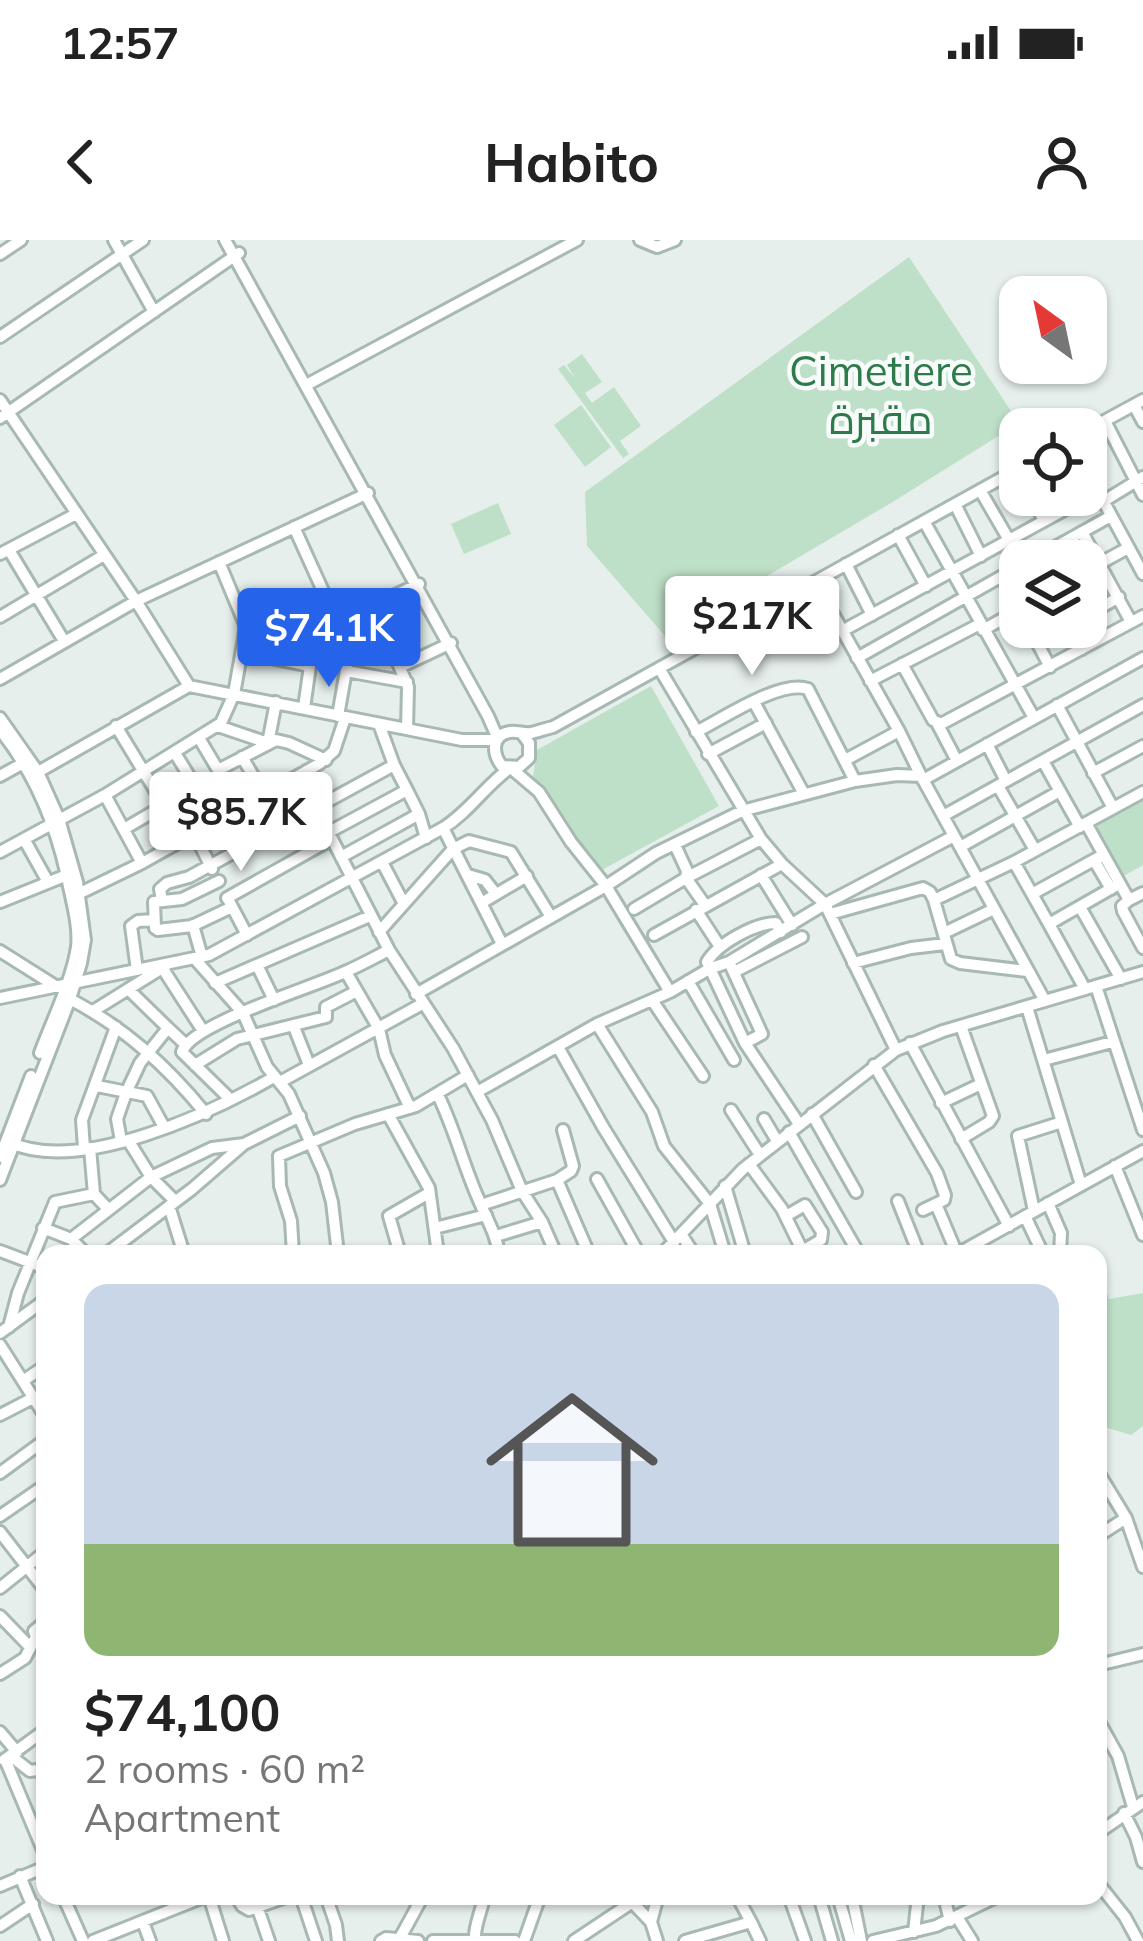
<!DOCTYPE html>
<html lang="en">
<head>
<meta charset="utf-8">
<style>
  body { margin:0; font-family:Mulish,Cairo,sans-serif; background:#f6f6f6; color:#222; height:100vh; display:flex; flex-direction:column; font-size:45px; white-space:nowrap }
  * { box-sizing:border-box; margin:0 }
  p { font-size:39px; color:#767676 }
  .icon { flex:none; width:66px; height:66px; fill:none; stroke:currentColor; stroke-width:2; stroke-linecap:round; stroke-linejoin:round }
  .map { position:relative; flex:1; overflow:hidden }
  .drawer { position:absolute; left:36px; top:1005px; width:1071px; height:660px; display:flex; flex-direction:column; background:#fff; border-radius:24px; box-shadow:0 3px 9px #0004 }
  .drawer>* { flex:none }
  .needle { width:78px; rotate:327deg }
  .fabs { position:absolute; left:999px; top:36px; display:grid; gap:24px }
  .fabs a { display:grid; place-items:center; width:108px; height:108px; border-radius:24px; background:#fff; box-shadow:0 3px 9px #0004; font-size:60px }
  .price { position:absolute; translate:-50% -102px; padding:0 27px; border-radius:12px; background:#fff; color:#222; font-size:39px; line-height:78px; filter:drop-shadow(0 3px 6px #0008) }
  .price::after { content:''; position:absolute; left:50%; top:72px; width:36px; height:27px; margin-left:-18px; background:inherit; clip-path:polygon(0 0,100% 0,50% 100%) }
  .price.active { background:#2563eb; color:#fff }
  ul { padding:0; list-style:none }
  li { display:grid; align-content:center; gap:24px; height:636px; padding:0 48px }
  li span { display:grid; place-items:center; height:372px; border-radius:24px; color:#555 }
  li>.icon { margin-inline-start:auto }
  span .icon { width:216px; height:216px; fill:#fffc; stroke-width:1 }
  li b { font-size:51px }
  .status { display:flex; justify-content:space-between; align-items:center; height:84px; padding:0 60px; background:#fff; direction:ltr }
  .status svg { height:33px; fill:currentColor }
  header { display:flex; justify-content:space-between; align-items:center; height:156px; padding:0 48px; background:#fff; font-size:54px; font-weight:700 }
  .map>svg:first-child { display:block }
  .green { fill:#bfe0c8 }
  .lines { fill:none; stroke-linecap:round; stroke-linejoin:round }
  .minor-casing { stroke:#a8b8b2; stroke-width:16 }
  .minor { stroke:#fff; stroke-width:10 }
  .labels { text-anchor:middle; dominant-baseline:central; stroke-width:9; stroke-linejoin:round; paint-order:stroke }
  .park-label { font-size:42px; fill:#2d7a4b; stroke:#f7fbf9 }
</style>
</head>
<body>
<div class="status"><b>12:57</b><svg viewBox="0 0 49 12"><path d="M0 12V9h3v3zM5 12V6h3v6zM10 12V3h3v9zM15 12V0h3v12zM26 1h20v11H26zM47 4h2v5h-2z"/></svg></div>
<header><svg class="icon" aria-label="back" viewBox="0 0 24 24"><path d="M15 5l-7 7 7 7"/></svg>Habito<svg class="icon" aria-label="person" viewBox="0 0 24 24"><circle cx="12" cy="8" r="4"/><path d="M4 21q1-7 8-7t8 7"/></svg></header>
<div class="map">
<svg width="1143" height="1701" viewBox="0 0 1143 1701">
  <rect width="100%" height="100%" fill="#e6efeb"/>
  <path class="green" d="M 909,17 L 1019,183 L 891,263 L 665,396 L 587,306 L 585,252 Z
    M 582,114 L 602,142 L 585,153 L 592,163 L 614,147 L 641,186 L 620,201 L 629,214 L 623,218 L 558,129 L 564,125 L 575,138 L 567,125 Z
    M 581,165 L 611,207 L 585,227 L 554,185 Z
    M 498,263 L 511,294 L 464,314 L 451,284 Z
    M 651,446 L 719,566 L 600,631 L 573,604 L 533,536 L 537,510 Z
    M 1143,556 L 1143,625 L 1118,639 L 1088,587 Z
    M 1098,1024 L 1109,1059 L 1143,1053 L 1143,1186 L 1131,1195 L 1098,1185 Z"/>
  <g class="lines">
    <defs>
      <path id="minor" d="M 114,0 L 154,72
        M 225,0 L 488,476 L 498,499
        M 640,0 L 657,7 L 675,0
        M 0,14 L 21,0
        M 0,97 L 143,0
        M 310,143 L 577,0
        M 0,160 L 136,361 L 189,446 L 31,536
        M 1134,165 L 1143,182
        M 0,178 L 239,13
        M 1105,181 L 1143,255
        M 1086,191 L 1143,160
        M 1086,229 L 1143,334
        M 980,250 L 1009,300
        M 1031,255 L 1044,281
        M 1104,261 L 1143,237
        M 955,264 L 981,316
        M 924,281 L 1034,478
        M 294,287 L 347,404 L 348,419 L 338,476
        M 1082,292 L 1131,382
        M 898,295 L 926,346
        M 9,310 L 64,401
        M 0,314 L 76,274
        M 1030,321 L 1111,276
        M 846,324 L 872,375
        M 1086,331 L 1128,308
        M 815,342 L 899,491 L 921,536 L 1045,761
        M 374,365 L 408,447 L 407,489
        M 1086,376 L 1119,357
        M 0,377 L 104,315
        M 1029,387 L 1050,427
        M 1071,387 L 1082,409
        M 983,390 L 1020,369
        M 842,391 L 1099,251
        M 242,412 L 310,426
        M 857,418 L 1020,326
        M 902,424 L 933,480 L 941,484 L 1143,376
        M 400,427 L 451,403
        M 659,428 L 761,599 L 782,624 L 825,664 L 896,810
        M 346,431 L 407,442
        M 0,439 L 136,361 L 368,253
        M 870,441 L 980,384
        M 189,446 L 462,500 L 497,500
        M 754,462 L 804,554
        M 1057,465 L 1113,568
        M 304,468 L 310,426 L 305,400 L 306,396 L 419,344
        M 0,478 L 38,532 L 59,579 L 77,642 L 85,700 L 81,723 L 70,759 L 0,940
        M 937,483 L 957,521
        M 379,484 L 394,525
        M 116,486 L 184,598
        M 218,486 L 268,503 L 276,462
        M 0,490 C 38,537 59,593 70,651 C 74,669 79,689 77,707 C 72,740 52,781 40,813
        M 696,492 C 722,479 781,439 808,449 L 855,541
        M 523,495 L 529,503 L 529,518 L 519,527 L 502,526 C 493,515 490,495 510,492 C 517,491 524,494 531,493 C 536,492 548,488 553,487 L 1020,228
        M 199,498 L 240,567
        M 987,504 L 1006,541
        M 175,513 L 216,580
        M 708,514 L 766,483
        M 242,517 L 264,554
        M 847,519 L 899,491
        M 1043,521 L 1080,587
        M 512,529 L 539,552 L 571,602 L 606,646 L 670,752
        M 218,530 L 276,500 L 289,503 L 326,520
        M 306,531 L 317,567
        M 1093,533 L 1143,506
        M 0,536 L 27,521
        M 923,540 L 1143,418
        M 998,546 L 1035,610
        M 105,555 L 142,623
        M 943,576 L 1143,465
        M 1086,583 L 1129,660 L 1143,653
        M 443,588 L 502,704
        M 124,589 L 165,565
        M 331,591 L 407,550 L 419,574 L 426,598
        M 194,593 L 212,629
        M 24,599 L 48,642
        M 675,605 L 687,631 L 686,638 L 705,665
        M 960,607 L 1060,551
        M 0,612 L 105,555 L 221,483 L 234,454 L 246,387 L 219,322
        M 341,617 L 419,574
        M 1094,620 L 1111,649
        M 382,622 L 404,664
        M 1014,622 L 1049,684 L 1119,644
        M 468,635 L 485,640 L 496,654
        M 761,635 L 792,685
        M 219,641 L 182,659 L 154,662 L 155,688 L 158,690 L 192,686 L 232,667
        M 1032,654 L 1103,615
        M 74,656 L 142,623 L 319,524 L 334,511 L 345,478
        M 227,658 L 332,599 L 389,710 L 453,808 L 492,880 L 522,951 L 542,982 L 556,1014
        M 1129,660 L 1122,666 L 1123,671 L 1143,708
        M 162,661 L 160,649 L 167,643 L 189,637 L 394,525 L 407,550
        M 229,661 L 247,695
        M 0,662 L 67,635
        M 483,662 L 527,636
        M 1080,667 L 1121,739
        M 634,669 L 686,638 L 761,599
        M 696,670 L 720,707
        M 830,674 L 923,648 L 930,652 L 934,660
        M 1049,684 L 1085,749
        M 193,685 L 202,717
        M 379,692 L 453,609 L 469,601 L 511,612 L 551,677
        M 781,692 L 776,683 C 755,683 717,704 707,722 L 745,803 L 799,884
        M 944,693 L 994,669
        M 654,695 L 782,624
        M 0,711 L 57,747
        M 194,718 L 243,773 L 267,827 L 289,854 L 324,933 L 332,962 L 338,1014
        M 729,722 L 762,794 L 745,803
        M 853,723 L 911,708 L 945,704
        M 257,725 L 274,760
        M 163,729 L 203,791
        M 137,730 L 131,686 L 138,681 L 154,680
        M 1027,731 L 960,723 L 951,719 L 934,660 L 1014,622 L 1143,552
        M 346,732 L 379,789 L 385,815 L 410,868
        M 734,732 L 802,697
        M 688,741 L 734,820
        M 215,743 L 370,676
        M 1096,746 L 1143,890
        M 128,749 L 168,788
        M 416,754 L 606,646 L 656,613 L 742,571 L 855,541 L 897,535 L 921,536
        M 0,758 L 209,715 L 443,588 C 469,572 485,546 510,528
        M 70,759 C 125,788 167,826 206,874
        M 652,760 L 703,836
        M 1027,767 L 1081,945
        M 93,771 L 167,725
        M 597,784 L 652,872 L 664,906 L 710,964 L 725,1014
        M 961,786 L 993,876 L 989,882 L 961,899
        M 294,787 L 309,825
        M 910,803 L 1009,986
        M 558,807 L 603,887 L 674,1002
        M 1044,820 L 1112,802
        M 195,825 L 237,799 L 326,777 L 326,767 L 357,751
        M 874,825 L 937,933 L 945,955 L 944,960 L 923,970
        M 280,842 L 422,764
        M 97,846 L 147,856 L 164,887
        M 477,852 L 597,784 L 670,752 L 709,729 L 729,722 L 825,664 L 954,596
        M 438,855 C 455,890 463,924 478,958 C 486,978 496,993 499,1014
        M 231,860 L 182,812 C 191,783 315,747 347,731 C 361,725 375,717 389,710
        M 941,863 L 981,844
        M 731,870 L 760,915
        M 388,874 L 429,948 L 438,1014
        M 812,874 L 856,952
        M 764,879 L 777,901
        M 789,892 L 859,1014
        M 128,900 L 151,937 L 175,961
        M 121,901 L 117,879 L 126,853 L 140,823 L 168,788 L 185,804
        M 9,902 C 79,935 211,873 274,837
        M 84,908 L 82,880 L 116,787
        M 90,908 L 94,954
        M 0,917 L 31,836
        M 749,924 L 782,969 L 804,1014
        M 1115,926 L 1143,995
        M 597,939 L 639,1014
        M 557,940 L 589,1014
        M 725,946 L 745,1014
        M 898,961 L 919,1014
        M 1048,963 L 1061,993 L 1060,1014
        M 936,964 L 957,1014 L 1143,911
        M 481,965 L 557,940 L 571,931 L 573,926 L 563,890
        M 169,966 L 184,1014
        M 1034,971 L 1018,896 L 1062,882
        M 786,976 L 805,965 L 822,992 L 821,1000 L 802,1011
        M 1025,976 L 1043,1014
        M 43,988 L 71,999 L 86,1014
        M 435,988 L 486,975
        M 681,994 L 694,1014
        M 496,996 L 542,982
        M 71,999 L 151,937 L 212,908 L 244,904
        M 0,1011 L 45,1028
        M 106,1014 L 192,949 L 244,904 L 300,876
        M 293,1014 L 291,981 L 280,946 L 279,916 L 355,884 L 416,866 L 468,835
        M 400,1014 L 389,976 L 429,953
        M 662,1014 L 743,929 L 896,810 L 943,791 L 1143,732
        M 9,1087 L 18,1053 L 55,962 L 94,954 L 108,969
        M 0,1093 L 45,1060
        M 0,1105 L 45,1176
        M 23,1141 L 45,1126
        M 0,1175 L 33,1158
        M 1098,1232 L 1126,1278 L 1143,1327
        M 0,1233 L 45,1200
        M 0,1276 L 45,1245
        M 0,1292 L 45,1350
        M 1098,1296 L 1126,1278
        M 0,1348 L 45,1312
        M 0,1376 L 30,1407
        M 1098,1425 L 1143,1414
        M 0,1434 L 25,1418 L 36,1397 L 34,1391 L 45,1382
        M 1098,1480 L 1118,1516 L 1133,1567
        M 0,1492 L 17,1512
        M 11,1516 L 30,1531 L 45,1529
        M 5,1519 L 45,1615
        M 4,1520 L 45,1490
        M 1124,1573 L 1136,1597 L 1143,1622
        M 1098,1593 L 1143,1562
        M 20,1636 L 47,1701
        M 1098,1643 L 1125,1677 L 1138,1701
        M 0,1646 L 45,1627
        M 63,1656 L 83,1701
        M 209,1656 L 223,1701
        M 236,1656 L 242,1666 L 249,1670 L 289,1656
        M 301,1656 L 316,1701
        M 326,1656 L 336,1685 L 338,1701
        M 626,1656 L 651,1682
        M 789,1656 L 805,1701
        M 819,1656 L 832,1701
        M 838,1656 L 851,1701
        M 852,1656 L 861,1701
        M 944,1656 L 950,1681
        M 258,1669 L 269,1701
        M 957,1677 L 972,1701
        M 143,1682 L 150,1701
        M 751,1682 L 760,1701
        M 0,1686 L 33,1664
        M 914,1692 L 918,1656
        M 400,1698 L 423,1656
        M 475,1699 C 474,1685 482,1671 484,1656
        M 93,1701 L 206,1656
        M 381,1701 L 386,1698 L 418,1701
        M 433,1701 L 515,1701
        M 524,1701 L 540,1656
        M 574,1701 L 631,1663
        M 657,1701 L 651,1682 L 658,1656
        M 685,1701 L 751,1682 L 737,1656
        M 873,1701 L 936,1686 L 998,1656"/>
    </defs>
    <use href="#minor" class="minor-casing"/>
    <use href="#minor" class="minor"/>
  </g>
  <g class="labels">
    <g class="park-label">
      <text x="881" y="130">Cimetiere<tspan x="881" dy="48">مقبرة</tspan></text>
    </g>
  </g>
</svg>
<div class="fabs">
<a><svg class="needle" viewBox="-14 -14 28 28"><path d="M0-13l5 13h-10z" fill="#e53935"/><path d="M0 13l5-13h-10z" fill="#767676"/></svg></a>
<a><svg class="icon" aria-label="locate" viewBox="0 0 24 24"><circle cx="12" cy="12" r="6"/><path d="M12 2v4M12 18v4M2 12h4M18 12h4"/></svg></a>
<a><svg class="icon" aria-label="layers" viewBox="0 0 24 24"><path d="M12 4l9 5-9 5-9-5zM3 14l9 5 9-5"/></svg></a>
</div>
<b class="price" style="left:752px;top:438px">$217K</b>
<b class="price active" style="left:329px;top:450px">$74.1K</b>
<b class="price" style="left:241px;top:634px">$85.7K</b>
<section class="drawer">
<ul>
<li><span style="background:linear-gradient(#c9d6e8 70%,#8fb573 0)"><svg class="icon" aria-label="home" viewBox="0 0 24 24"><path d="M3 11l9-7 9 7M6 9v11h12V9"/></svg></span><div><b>$74,100</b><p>2 rooms · 60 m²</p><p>Apartment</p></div></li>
</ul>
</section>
</div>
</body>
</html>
